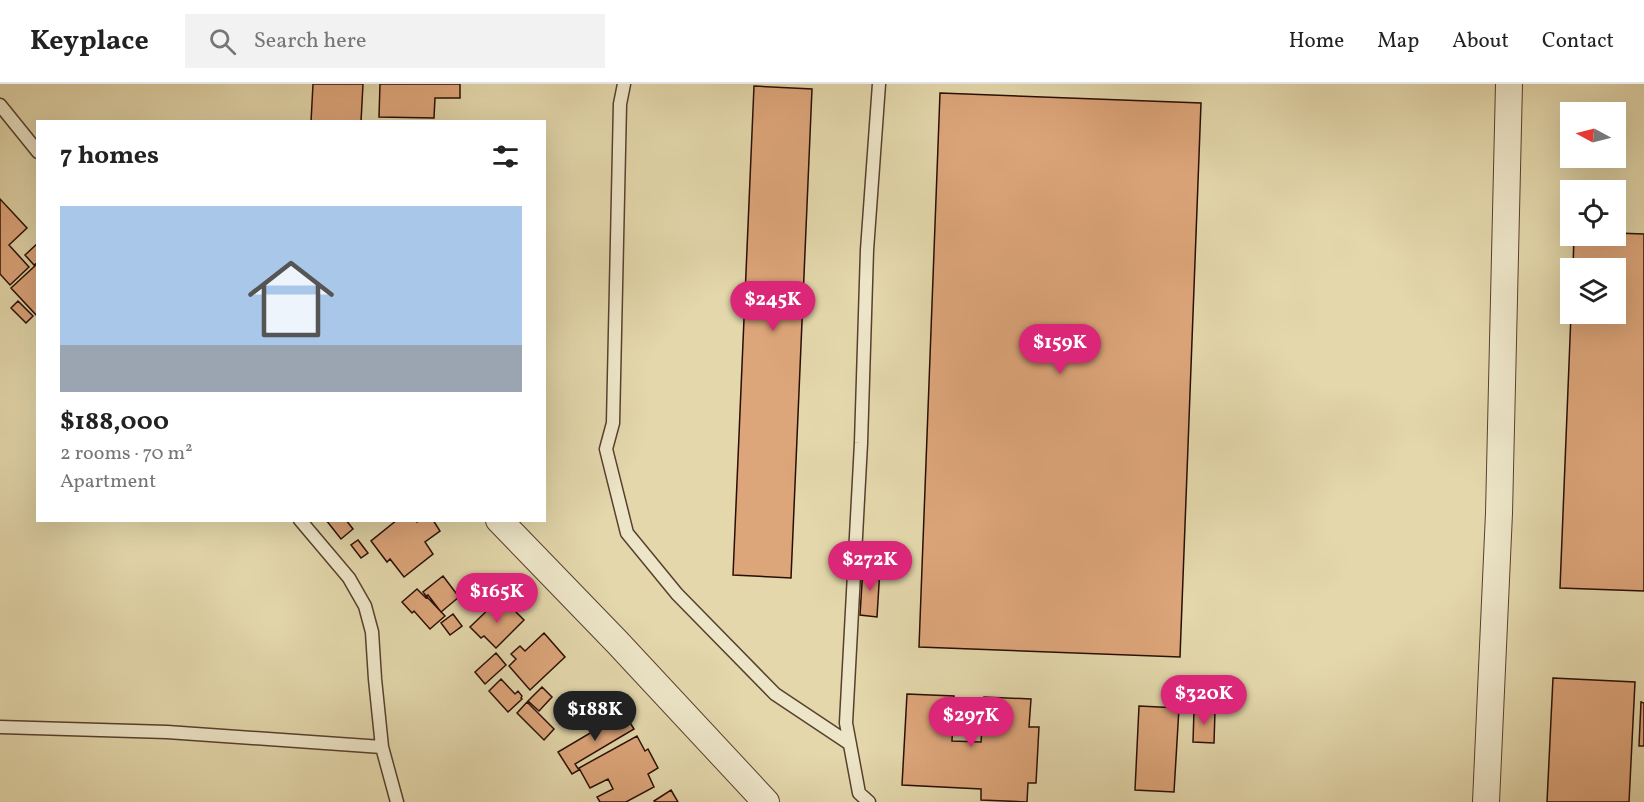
<!DOCTYPE html>
<html lang="en">
<head>
<meta charset="utf-8">
<style>
  body { margin:0; font-family:Vollkorn,serif; background:#f2f2f2; color:#222; height:100vh; display:flex; flex-direction:column; font-size:22px; white-space:nowrap }
  * { box-sizing:border-box; margin:0 }
  p { font-size:20px; color:#767676 }
  .icon { flex:none; width:33px; height:33px; fill:none; stroke:currentColor; stroke-width:2; stroke-linecap:round; stroke-linejoin:round }
  .map { position:relative; flex:1; overflow:hidden }
  .drawer { position:absolute; left:36px; top:36px; width:510px; height:402px; display:flex; flex-direction:column; background:#fff; border-radius:0px; box-shadow:0 6px 24px #0002 }
  .drawer>* { flex:none }
  .needle { width:39px; rotate:277deg }
  .tools { position:absolute; left:1560px; top:18px; display:grid; gap:12px }
  .tools a { display:grid; place-items:center; width:66px; height:66px; border-radius:0px; background:#fff; box-shadow:0 6px 24px #0002; font-size:30px }
  .price { position:absolute; translate:-50% -51px; padding:0 14px; border-radius:21px; background:#db2777; color:#fff; font-size:20px; line-height:39px; filter:drop-shadow(0 2px 3px #0008) }
  .price::after { content:''; position:absolute; left:50%; top:36px; width:18px; height:14px; margin-left:-9px; background:inherit; clip-path:polygon(0 0,100% 0,50% 100%) }
  .price.selected { background:#222; color:#fff }
  ul { padding:0; list-style:none }
  li { display:grid; align-content:center; gap:12px; height:318px; padding:0 24px }
  li+li { border-top:2px solid #e0e0e0 }
  li span { display:grid; place-items:center; height:186px; border-radius:0px; color:#555 }
  li>.icon { margin-inline-start:auto }
  span .icon { width:108px; height:108px; fill:#fffc; stroke-width:1 }
  li b { font-size:26px }
  h2 { display:flex; justify-content:space-between; align-items:center; height:72px; padding:0 24px; font-size:26px }
  header { display:flex; align-items:center; gap:36px; box-sizing:border-box; height:84px; padding:0 30px; background:#fff; border-bottom:2px solid #e0e0e0 }
  header strong { font-size:28px }
  nav { display:flex; gap:33px; margin-inline-start:auto; font-size:21px }
  .search { width:420px; height:54px; background:#f2f2f2; display:flex; align-items:center; gap:15px; box-sizing:border-box; padding:0 21px; border-radius:0px; color:#767676; font-size:22px }
  .map>svg:first-child { display:block }
  .building { fill:#dda57a; stroke:#290e05; stroke-width:1.5 }
  .lines { fill:none; stroke-linecap:round; stroke-linejoin:round }
  .service-casing { stroke:#58402e; stroke-width:15 }
  .minor-casing { stroke:#58402e; stroke-width:28 }
  .service { stroke:#ede5c8; stroke-width:12 }
  .minor { stroke:#ede5c8; stroke-width:26 }
</style>
</head>
<body>
<header>
<strong>Keyplace</strong>
<div class="search"><svg class="icon" aria-label="search" viewBox="0 0 24 24"><circle cx="10" cy="10" r="6"/><path d="M15 15l6 6"/></svg>Search here</div>
<nav><a>Home</a><a>Map</a><a>About</a><a>Contact</a></nav>
</header>
<div class="map">
<svg width="1644" height="718" viewBox="0 0 1644 718">
  <rect width="100%" height="100%" fill="#e3d7ab"/>
  <filter id="stains"><feTurbulence type="fractalNoise" baseFrequency=".00333" numOctaves="4"/><feColorMatrix values="0 0 0 0 .2 0 0 0 0 .09 0 0 0 0 .02 0 0 0 .5 -.17"/></filter>
  <radialGradient id="worn" r=".72"><stop offset=".6" stop-color="#630" stop-opacity="0"/><stop offset="1" stop-color="#630" stop-opacity=".3"/></radialGradient>
  <path class="building" d="M 313,0 L 363,0 L 361,38 L 311,38 Z
    M 380,0 L 460,0 L 460,14 L 435,14 L 434,34 L 379,33 Z
    M 754,2 L 812,5 L 791,494 L 733,491 Z
    M 940,9 L 1201,19 L 1180,573 L 919,563 Z
    M 0,115 L 27,144 L 9,161 L 29,183 L 10,201 L 0,190 Z
    M 1616,149 L 1644,150 L 1644,507 L 1560,504 L 1571,230 L 1616,230 L 1616,184 L 1573,184 L 1574,152 L 1616,152 Z
    M 38,159 L 38,178 L 34,181 L 25,171 Z
    M 37,180 L 38,180 L 38,233 L 11,204 Z
    M 18,217 L 33,232 L 26,239 L 11,224 Z
    M 326,436 L 346,436 L 353,445 L 341,455 Z
    M 397,436 L 416,436 L 417,438 L 419,436 L 433,436 L 440,447 L 425,458 L 433,470 L 404,493 L 390,475 L 387,478 L 371,457 Z
    M 358,456 L 368,469 L 361,474 L 351,461 Z
    M 863,483 L 880,484 L 877,533 L 860,531 Z
    M 443,492 L 459,513 L 441,528 L 428,511 L 426,512 L 423,508 Z
    M 417,505 L 426,514 L 427,513 L 445,532 L 430,545 L 414,527 L 412,529 L 402,518 Z
    M 497,517 L 504,526 L 509,521 L 524,536 L 496,564 L 484,552 L 481,554 L 470,543 Z
    M 453,530 L 462,542 L 450,551 L 441,539 Z
    M 544,549 L 565,573 L 530,606 L 509,582 L 516,575 L 511,570 L 520,562 L 525,567 Z
    M 496,569 L 506,581 L 485,600 L 475,588 Z
    M 1553,594 L 1635,598 L 1629,718 L 1547,718 Z
    M 501,595 L 515,610 L 518,607 L 522,612 L 521,614 L 522,615 L 508,628 L 489,607 Z
    M 542,603 L 552,613 L 539,627 L 528,617 Z
    M 907,610 L 954,612 L 952,657 L 981,658 L 984,613 L 1031,615 L 1029,643 L 1039,643 L 1036,699 L 1028,699 L 1027,718 L 981,716 L 981,705 L 902,701 Z
    M 527,618 L 554,645 L 544,656 L 517,629 Z
    M 1641,618 L 1644,619 L 1644,662 L 1639,662 Z
    M 1139,622 L 1179,624 L 1174,708 L 1135,706 Z
    M 1194,626 L 1215,627 L 1214,659 L 1193,658 Z
    M 624,629 L 634,645 L 575,680 L 579,686 L 572,690 L 558,668 Z
    M 637,652 L 645,667 L 648,665 L 658,684 L 648,690 L 654,703 L 626,718 L 600,718 L 597,713 L 613,705 L 608,695 L 590,704 L 579,684 Z
    M 671,706 L 678,718 L 655,718 L 654,717 Z"/>
  <g class="lines">
    <defs>
      <path id="service" d="M 624,0 L 620,20 L 613,339 L 606,365 L 627,449 L 677,510 L 775,610 L 850,660
        M 0,21 L 38,68
        M 300,436 L 349,494 L 365,522 L 372,548 L 375,595 L 382,663 L 397,718
        M 0,643 L 167,648 L 382,663
        M 869,718 L 859,709 L 846,639 L 861,359 L 867,166 L 879,0"/>
      <path id="minor" d="M 499,436 L 617,558 L 766,718
        M 1486,718 L 1499,429 L 1509,0"/>
    </defs>
    <use href="#service" class="service-casing"/>
    <use href="#minor" class="minor-casing"/>
    <use href="#service" class="service"/>
    <use href="#minor" class="minor"/>
  </g>
  <rect width="100%" height="100%" filter="url(#stains)"/>
  <rect width="100%" height="100%" fill="url(#worn)"/>
</svg>
<div class="tools">
<a><svg class="needle" viewBox="-14 -14 28 28"><path d="M0-13l5 13h-10z" fill="#e53935"/><path d="M0 13l5-13h-10z" fill="#767676"/></svg></a>
<a><svg class="icon" aria-label="locate" viewBox="0 0 24 24"><circle cx="12" cy="12" r="6"/><path d="M12 2v4M12 18v4M2 12h4M18 12h4"/></svg></a>
<a><svg class="icon" aria-label="layers" viewBox="0 0 24 24"><path d="M12 4l9 5-9 5-9-5zM3 14l9 5 9-5"/></svg></a>
</div>
<b class="price" style="left:773px;top:248px">$245K</b>
<b class="price" style="left:1060px;top:291px">$159K</b>
<b class="price" style="left:870px;top:508px">$272K</b>
<b class="price" style="left:497px;top:540px">$165K</b>
<b class="price" style="left:1204px;top:642px">$320K</b>
<b class="price selected" style="left:595px;top:658px">$188K</b>
<b class="price" style="left:971px;top:664px">$297K</b>
<section class="drawer">
<h2>7 homes<svg class="icon" aria-label="filters" viewBox="0 0 24 24"><path d="M4 7h16M4 17h16"/><circle cx="9" cy="7" r="2"/><circle cx="15" cy="17" r="2"/></svg></h2>
<ul>
<li><span style="background:linear-gradient(#a9c7e8 75%,#9aa5b1 0)"><svg class="icon" aria-label="home" viewBox="0 0 24 24"><path d="M3 11l9-7 9 7M6 9v11h12V9"/></svg></span><div><b>$188,000</b><p>2 rooms · 70 m²</p><p>Apartment</p></div></li>
</ul>
</section>
</div>
</body>
</html>
